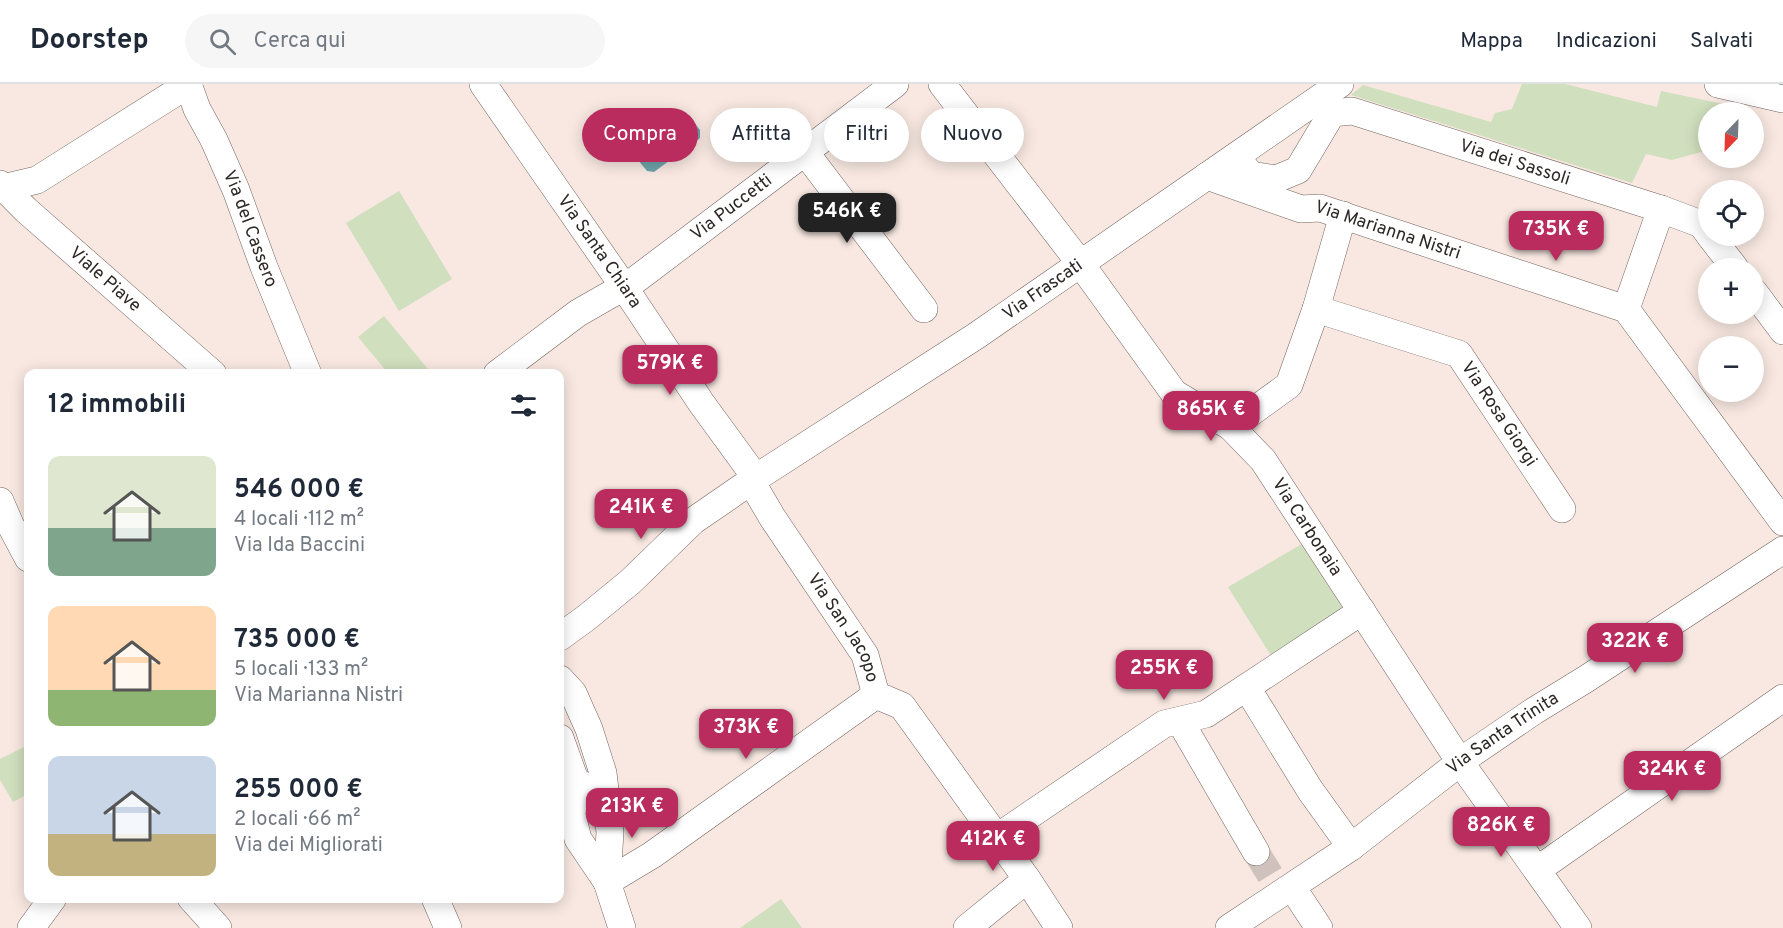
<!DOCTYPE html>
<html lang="it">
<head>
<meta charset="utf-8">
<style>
  body { margin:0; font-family:Overpass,sans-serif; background:#f6f6f7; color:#1f2937; height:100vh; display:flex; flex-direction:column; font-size:22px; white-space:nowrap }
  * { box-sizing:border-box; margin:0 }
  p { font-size:20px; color:#747a83 }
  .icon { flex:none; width:33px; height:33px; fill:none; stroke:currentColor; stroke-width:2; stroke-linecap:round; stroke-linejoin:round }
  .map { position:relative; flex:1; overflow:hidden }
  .drawer { position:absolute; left:24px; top:285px; width:540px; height:534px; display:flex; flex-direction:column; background:#fff; border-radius:12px; box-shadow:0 3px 15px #0003 }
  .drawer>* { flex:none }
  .top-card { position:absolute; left:582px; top:24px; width:570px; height:54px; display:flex; gap:12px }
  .needle { width:39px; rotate:203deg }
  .fabs { position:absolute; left:1698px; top:18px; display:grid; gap:12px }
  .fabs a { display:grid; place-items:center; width:66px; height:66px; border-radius:50%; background:#fff; box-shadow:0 3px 15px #0003; font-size:30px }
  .price { position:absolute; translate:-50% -51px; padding:0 14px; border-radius:12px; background:#ba2c5e; color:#fff; font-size:20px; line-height:39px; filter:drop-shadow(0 2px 3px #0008) }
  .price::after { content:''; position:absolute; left:50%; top:36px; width:18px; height:14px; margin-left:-9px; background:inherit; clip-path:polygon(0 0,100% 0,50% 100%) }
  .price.active { background:#222; color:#fff }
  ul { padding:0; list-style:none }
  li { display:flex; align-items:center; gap:18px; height:150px; padding:0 24px }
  li span { display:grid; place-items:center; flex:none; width:168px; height:120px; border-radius:12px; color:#555 }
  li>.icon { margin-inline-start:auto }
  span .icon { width:72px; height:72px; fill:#fffc; stroke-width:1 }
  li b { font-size:26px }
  h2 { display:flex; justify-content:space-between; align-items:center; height:72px; padding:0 24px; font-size:26px }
  .pill { padding:0 21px; border-radius:27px; background:#fff; box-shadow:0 3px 15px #0003; font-size:21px; line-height:54px }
  .pill.active { background:#ba2c5e; color:#fff }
  header { display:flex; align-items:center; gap:36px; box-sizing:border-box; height:84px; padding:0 30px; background:#fff; border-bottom:2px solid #e0e1e3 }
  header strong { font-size:28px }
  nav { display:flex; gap:33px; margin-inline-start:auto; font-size:21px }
  .search { width:420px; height:54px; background:#f6f6f7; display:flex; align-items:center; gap:15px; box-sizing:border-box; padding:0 21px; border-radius:33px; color:#747a83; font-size:22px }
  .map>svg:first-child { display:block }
  .green { fill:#d0dfbe }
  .water { fill:#6ea4aa }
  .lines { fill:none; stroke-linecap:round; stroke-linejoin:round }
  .minor-tunnel { stroke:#cfc1bb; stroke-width:27; stroke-dasharray:27 14; stroke-linecap:butt }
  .minor-casing { stroke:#72655f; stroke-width:28 }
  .minor { stroke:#fff; stroke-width:27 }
  .labels { text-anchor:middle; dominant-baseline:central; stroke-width:6; stroke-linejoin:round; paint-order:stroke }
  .street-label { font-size:18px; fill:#2d2725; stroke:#fff }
</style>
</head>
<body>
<header>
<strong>Doorstep</strong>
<div class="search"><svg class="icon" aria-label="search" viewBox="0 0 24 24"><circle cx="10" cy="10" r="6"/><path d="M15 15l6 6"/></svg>Cerca qui</div>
<nav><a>Mappa</a><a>Indicazioni</a><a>Salvati</a></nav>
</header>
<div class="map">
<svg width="1783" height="844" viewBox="0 0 1783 844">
  <rect width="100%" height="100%" fill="#f8e8e1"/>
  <path class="green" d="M 1522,0 L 1565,0 L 1657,23 L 1661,7 L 1733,22 L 1730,28 L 1708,28 L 1708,66 L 1672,76 L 1646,70 L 1632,99 L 1351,11 L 1363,1 L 1491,38 L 1495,29 L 1512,25 Z
    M 399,107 L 452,195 L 399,227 L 346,139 Z
    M 384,232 L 428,285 L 423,289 L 388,289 L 358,253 Z
    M 1302,460 L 1348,532 L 1275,578 L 1228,503 Z
    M 28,661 L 28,710 L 13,718 L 0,696 L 0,675 Z
    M 781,815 L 802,844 L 740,844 Z"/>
  <path class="water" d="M 685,35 L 693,37 L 700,46 L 700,54 L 654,88 L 647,87 L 638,76 L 639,69 Z"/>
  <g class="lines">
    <path class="minor-tunnel" d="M 1256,768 L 1277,802"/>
    <defs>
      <g id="minor">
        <path id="s1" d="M 188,0 L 197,25 L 214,56 L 236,106 L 264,183 L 308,290"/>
        <path id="s2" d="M 483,0 L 624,203 L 702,320 L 756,394"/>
        <path id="s3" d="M 942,0 L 1080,179 L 1174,309 L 1231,343 L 1263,376 L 1460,678 L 1578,844"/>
        <path d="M 1718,0 L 1783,15"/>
        <path d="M 805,68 L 924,225"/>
        <path id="s4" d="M 1241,79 L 1251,91 L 1276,95 L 1298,86 L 1332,29 L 1352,27 L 1661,125 L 1701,140 L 1708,149"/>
        <path id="s5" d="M 1207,92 L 1301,125 L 1320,124 L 1626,225 L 1783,438"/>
        <path id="s6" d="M 0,100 L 26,126 L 213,290"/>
        <path d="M 3,104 L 37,96 L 189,0"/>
        <path d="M 1710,152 L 1735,184"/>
        <path d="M 1754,208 L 1783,247"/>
        <path id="s7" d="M 1316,225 L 1459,270 L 1562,425"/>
        <path d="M 1626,225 L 1661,125"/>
        <path id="s8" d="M 497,290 L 578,229 L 634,197 L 895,0"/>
        <path d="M 1231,343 L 1289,301 L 1316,225 L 1343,131"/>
        <path id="s9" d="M 751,397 L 772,433 L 865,571 L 876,611"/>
        <path d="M 0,417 L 10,440 L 28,474"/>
        <path id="s10" d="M 560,553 L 586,534 L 630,498 L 693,437 L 751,397 L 976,252 L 1340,0"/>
        <path d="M 560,595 L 573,609 L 589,645 L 603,689 L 610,748 L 607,798"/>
        <path d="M 1247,604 L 1310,706 L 1351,763"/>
        <path d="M 876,611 L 902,622 L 1027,795 L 1059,844"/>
        <path d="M 1180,637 L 1256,768"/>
        <path d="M 560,654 L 575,696 L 589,705"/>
        <path d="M 575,696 L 572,731 L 578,755 L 607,798 L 622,844"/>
        <path d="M 996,754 L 1164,640 L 1206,630 L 1362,527"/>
        <path d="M 1537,786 L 1783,614"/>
        <path d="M 607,798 L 652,771 L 876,611"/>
        <path d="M 1292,803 L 1319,844"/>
        <path d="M 191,814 L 218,844"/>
        <path d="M 435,814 L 448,844"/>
        <path d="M 31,844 L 53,814"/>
        <path d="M 967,844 L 1027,795"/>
        <path id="s11" d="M 1229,844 L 1351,763 L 1468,672 L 1534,627 L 1586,595 L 1783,466"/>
      </g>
    </defs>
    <use href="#minor" class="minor-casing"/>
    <use href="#minor" class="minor"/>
  </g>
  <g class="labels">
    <g class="street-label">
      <text stroke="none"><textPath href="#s4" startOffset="322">Via dei Sassoli</textPath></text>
      <text stroke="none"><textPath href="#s8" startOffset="288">Via Puccetti</textPath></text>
      <text stroke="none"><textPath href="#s1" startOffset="158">Via del Cassero</textPath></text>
      <text stroke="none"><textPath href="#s5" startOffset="190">Via Marianna Nistri</textPath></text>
      <text stroke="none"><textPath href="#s2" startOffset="204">Via Santa Chiara</textPath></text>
      <text stroke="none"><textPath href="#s6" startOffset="142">Viale Piave</textPath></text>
      <text stroke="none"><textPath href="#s10" startOffset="596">Via Frascati</textPath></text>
      <text stroke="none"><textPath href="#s7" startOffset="222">Via Rosa Giorgi</textPath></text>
      <text stroke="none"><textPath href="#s3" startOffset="579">Via Carbonaia</textPath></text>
      <text stroke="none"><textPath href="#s9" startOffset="174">Via San Jacopo</textPath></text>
      <text stroke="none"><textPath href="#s11" startOffset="336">Via Santa Trinita</textPath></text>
    </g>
  </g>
</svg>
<div class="fabs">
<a><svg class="needle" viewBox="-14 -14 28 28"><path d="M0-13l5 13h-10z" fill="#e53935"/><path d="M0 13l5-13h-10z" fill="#747a83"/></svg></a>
<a><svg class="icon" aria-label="locate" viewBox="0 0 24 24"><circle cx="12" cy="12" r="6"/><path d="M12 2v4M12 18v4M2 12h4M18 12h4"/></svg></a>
<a>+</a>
<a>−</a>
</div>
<b class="price active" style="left:847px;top:160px">546K €</b>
<b class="price" style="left:1556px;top:178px">735K €</b>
<b class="price" style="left:670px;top:312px">579K €</b>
<b class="price" style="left:1211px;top:358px">865K €</b>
<b class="price" style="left:641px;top:456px">241K €</b>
<b class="price" style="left:1635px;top:590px">322K €</b>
<b class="price" style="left:1164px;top:617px">255K €</b>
<b class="price" style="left:746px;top:676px">373K €</b>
<b class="price" style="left:1672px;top:718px">324K €</b>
<b class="price" style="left:632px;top:755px">213K €</b>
<b class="price" style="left:1501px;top:774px">826K €</b>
<b class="price" style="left:993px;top:788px">412K €</b>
<div class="top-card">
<a class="pill active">Compra</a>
<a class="pill">Affitta</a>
<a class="pill">Filtri</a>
<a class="pill">Nuovo</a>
</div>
<section class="drawer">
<h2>12 immobili<svg class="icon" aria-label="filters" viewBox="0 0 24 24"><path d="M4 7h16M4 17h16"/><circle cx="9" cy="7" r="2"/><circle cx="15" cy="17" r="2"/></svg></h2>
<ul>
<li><span style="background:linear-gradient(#dfe7d0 60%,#7fa58c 0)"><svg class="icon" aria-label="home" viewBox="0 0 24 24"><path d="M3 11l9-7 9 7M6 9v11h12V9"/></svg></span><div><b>546 000 €</b><p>4 locali · 112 m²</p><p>Via Ida Baccini</p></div></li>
<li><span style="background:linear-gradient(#ffd9b3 70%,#8fb573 0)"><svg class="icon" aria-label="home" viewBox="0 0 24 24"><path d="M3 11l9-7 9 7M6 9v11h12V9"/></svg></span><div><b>735 000 €</b><p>5 locali · 133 m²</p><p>Via Marianna Nistri</p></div></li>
<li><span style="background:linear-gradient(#c9d6e8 65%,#c2b280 0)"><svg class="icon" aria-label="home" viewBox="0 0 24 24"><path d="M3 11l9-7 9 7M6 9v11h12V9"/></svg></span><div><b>255 000 €</b><p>2 locali · 66 m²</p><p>Via dei Migliorati</p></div></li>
</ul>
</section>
</div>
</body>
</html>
